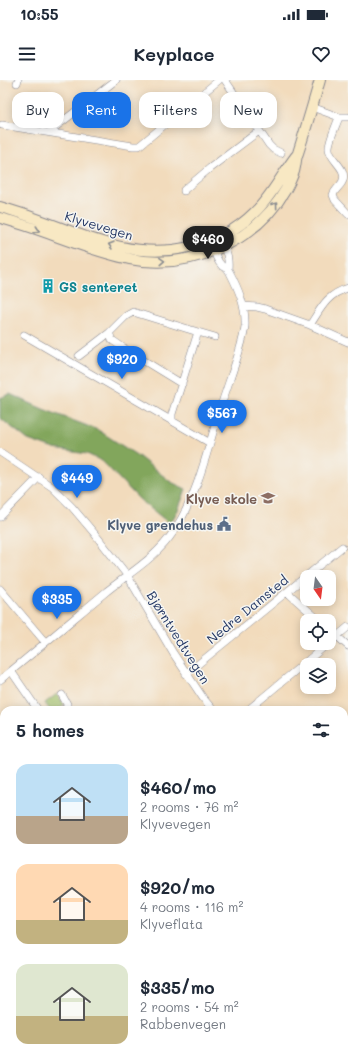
<!DOCTYPE html>
<html lang="en">
<head>
<meta charset="utf-8">
<style>
  body { margin:0; font-family:Mali,sans-serif; background:#f2f2f3; color:#1f2937; height:100vh; display:flex; flex-direction:column; font-size:15px; white-space:nowrap }
  * { box-sizing:border-box; margin:0 }
  p { font-size:13px; color:#747a83 }
  .icon { flex:none; width:22px; height:22px; fill:none; stroke:currentColor; stroke-width:2; stroke-linecap:round; stroke-linejoin:round }
  .map { position:relative; flex:1; overflow:hidden }
  .panel { position:absolute; left:0px; top:626px; width:348px; height:356px; display:flex; flex-direction:column; background:#fff; border-radius:12px 12px 0 0; box-shadow:0 2px 10px #0003 }
  .panel>* { flex:none }
  .guide { position:absolute; left:12px; top:12px; width:324px; height:36px; display:flex; gap:8px }
  .needle { width:26px; rotate:166deg }
  .fabs { position:absolute; left:300px; top:490px; display:grid; gap:8px }
  .fabs a { display:grid; place-items:center; width:36px; height:36px; border-radius:8px; background:#fff; box-shadow:0 2px 10px #0003; font-size:20px }
  .price { position:absolute; translate:-50% -34px; padding:0 9px; border-radius:14px; background:#1a73e8; color:#fff; font-size:13px; line-height:26px; filter:drop-shadow(0 1px 2px #0008) }
  .price::after { content:''; position:absolute; left:50%; top:24px; width:12px; height:9px; margin-left:-6px; background:inherit; clip-path:polygon(0 0,100% 0,50% 100%) }
  .price.current { background:#222; color:#fff }
  ul { padding:0; list-style:none }
  li { display:flex; align-items:center; gap:12px; height:100px; padding:0 16px }
  li span { display:grid; place-items:center; flex:none; width:112px; height:80px; border-radius:12px; color:#555 }
  li>.icon { margin-inline-start:auto }
  span .icon { width:48px; height:48px; fill:#fffc; stroke-width:1 }
  li b { font-size:17px }
  h2 { display:flex; justify-content:space-between; align-items:center; height:48px; padding:0 16px; font-size:17px }
  .chip { padding:0 14px; border-radius:12px; background:#fff; box-shadow:0 2px 10px #0003; font-size:14px; line-height:36px }
  .chip.current { background:#1a73e8; color:#fff }
  .status { display:flex; justify-content:space-between; align-items:center; height:28px; padding:0 20px; background:#fff; direction:ltr }
  .status svg { height:11px; fill:currentColor }
  header { display:flex; justify-content:space-between; align-items:center; height:52px; padding:0 16px; background:#fff; font-size:18px; font-weight:700 }
  .map>svg:first-child { display:block }
  .green { fill:#a3c067; stroke:#5f7862 }
  .forest { fill:#82a65c; stroke:#4e6a5d }
  .lines { fill:none; stroke-linecap:round; stroke-linejoin:round }
  .minor-casing { stroke:#86858d; stroke-width:8 }
  .secondary-casing { stroke:#86858d; stroke-width:12 }
  .minor { stroke:#fff; stroke-width:7 }
  .secondary { stroke:#f8e8c3; stroke-width:10 }
  .oneway { stroke:#8a8c90 }
  .labels { text-anchor:middle; dominant-baseline:central; stroke-width:3; stroke-linejoin:round; paint-order:stroke }
  .street-label { font-size:13px; fill:#1b2f5e; stroke:#f6f6f2 }
  .culture-label { font-size:13px; font-weight:bold; fill:#0d838f; stroke:#f6f6f2; text-anchor:start }
  .education-label { font-size:13px; font-weight:bold; fill:#785e54; stroke:#f6f6f2; text-anchor:end }
  .service-label { font-size:13px; font-weight:bold; fill:#4e5e75; stroke:#f6f6f2; text-anchor:end }
</style>
</head>
<body>
<div class="status"><b>10:55</b><svg viewBox="0 0 49 12"><path d="M0 12V9h3v3zM5 12V6h3v6zM10 12V3h3v9zM15 12V0h3v12zM26 1h20v11H26zM47 4h2v5h-2z"/></svg></div>
<header><svg class="icon" aria-label="menu" viewBox="0 0 24 24"><path d="M4 6h16M4 12h16M4 18h16"/></svg>Keyplace<svg class="icon" aria-label="heart" viewBox="0 0 24 24"><path d="M12 20l-8-8c-3-5 5-10 8-4 3-6 11-1 8 4z"/></svg></header>
<div class="map">
<svg width="348" height="982" viewBox="0 0 348 982">
  <rect width="100%" height="100%" fill="#f6f6f2"/>
  <filter id="ink" filterUnits="userSpaceOnUse"><feTurbulence type="fractalNoise" baseFrequency=".025" numOctaves="2"/><feDisplacementMap in="SourceGraphic" scale="8" xChannelSelector="R" yChannelSelector="G"/><feConvolveMatrix kernelMatrix="1 2 1 2 8 2 1 2 1" color-interpolation-filters="sRGB"/></filter>
  <filter id="wash" filterUnits="userSpaceOnUse"><feTurbulence type="fractalNoise" baseFrequency=".012" numOctaves="4" result="noise"/><feDisplacementMap in="SourceGraphic" scale="16" xChannelSelector="R" yChannelSelector="G"/><feGaussianBlur stdDeviation="0.9" result="paint"/><feColorMatrix in="noise" values="0 0 0 0 0 0 0 0 0 0 0 0 0 0 0 0 0 1.4 0 .05"/><feComposite in="paint" operator="in"/></filter>
  <g filter="url(#wash)">
    <rect width="100%" height="100%" fill="#f2dbbc"/>
    <path class="green" d="M 57,614 L 64,624 C 61,630 56,630 50,630 L 45,623 Z"/>
    <path class="forest" d="M 10,314 L 43,329 L 98,350 L 138,376 L 171,402 L 186,409 L 178,430 L 170,444 L 139,419 L 102,381 L 87,374 L 54,369 L 28,360 L 0,338 L 0,318 Z"/>
  </g>
  <g filter="url(#ink)">
    <g class="lines">
      <defs>
        <path id="minor" d="M 225,0 L 269,65 L 273,69 L 281,73
          M 17,3 L 18,0
          M 312,27 L 339,37 L 348,37
          M 339,37 C 337,44 328,62 329,69 C 330,80 347,88 343,100 C 342,105 335,109 333,115 L 335,120 L 348,134
          M 2,45 L 133,66 L 139,66 L 219,0
          M 49,52 L 116,0
          M 184,111 L 184,110 L 210,88 L 259,51
          M 220,163 C 227,170 229,179 228,189
          M 243,226 L 257,227 L 265,229 L 310,245 L 348,262
          M 310,245 C 321,228 327,214 348,208
          M 198,252 L 215,257
          M 24,255 L 210,363
          M 79,276 L 109,253
          M 172,341 L 172,334 L 198,252 L 133,232 L 126,236 L 109,253 L 112,260 L 125,269 L 182,304
          M 0,372 L 52,407 L 72,427 L 94,453 L 127,495 L 173,573 L 203,618 L 213,630
          M 0,437 L 39,397
          M 0,509 L 45,562
          M 287,512 L 320,541
          M 329,549 L 348,566
          M 11,591 L 38,630
          M 186,594 L 342,467
          M 0,600 C 36,571 71,541 107,511 C 131,492 157,477 174,451 C 197,416 207,372 219,332 C 225,313 232,294 238,275 C 241,265 244,256 245,246 C 246,226 238,208 229,191 C 227,188 225,188 222,186 C 217,181 214,173 215,167
          M 62,615 L 67,624 L 67,627 L 63,630
          M 248,630 L 348,547
          M 344,654 L 348,649
          M 0,667 L 4,671
          M 344,674 L 348,676
          M 0,820 L 4,823
          M 0,922 L 4,927
          M 0,965 L 4,962
          M 58,978 L 62,982
          M 185,978 L 191,982
          M 264,982 L 265,978"/>
        <path id="secondary" d="M 0,127 C 65,144 120,183 189,167 C 214,162 237,150 255,132 C 272,116 282,94 296,76
          M 0,138 C 44,149 85,170 130,179 C 189,191 256,162 286,109 C 289,103 294,95 295,87 C 296,82 296,77 298,73 C 306,48 313,24 320,0"/>
      </defs>
      <use href="#minor" class="minor-casing"/>
      <use href="#secondary" class="secondary-casing"/>
      <use href="#minor" class="minor"/>
      <use href="#secondary" class="secondary"/>
    </g>
    <defs><path id="oneway-chevron" d="M-2-3.5L2.5 0L-2 3.5" fill="none" stroke-width="1.6" stroke-linecap="round" stroke-linejoin="round"/></defs>
    <g class="oneway">
      <use href="#oneway-chevron" transform="translate(275 125) rotate(-54)"/>
      <use href="#oneway-chevron" transform="translate(37 150) rotate(19)"/>
      <use href="#oneway-chevron" transform="translate(111 165) rotate(-164)"/>
      <use href="#oneway-chevron" transform="translate(162 181) rotate(-3)"/>
    </g>
  </g>
  <defs>
    <symbol id="building-bare" viewBox="-9 -9 18 18"><path d="M-4-6H4V6H1V3H-1V6H-4ZM-2.5-4.3h1.7v1.8h-1.7ZM.8-4.3h1.7v1.8H.8ZM-2.5-1h1.7V.8h-1.7ZM.8-1h1.7V.8H.8Z" fill="#0f9aa8" stroke="#f6f6f2" stroke-width="2.5" paint-order="stroke"/></symbol>
    <symbol id="school-bare" viewBox="-9 -9 18 18"><path d="M0-5L7-2L0 1L-7-2ZM-4 1L0 2.5L4 1V4Q0 6-4 4Z" fill="#8d6e63" stroke="#f6f6f2" stroke-width="2.5" paint-order="stroke"/></symbol>
    <symbol id="civic-bare" viewBox="-9 -9 18 18"><path d="M-.6-6.5H3V-4.5H.6V-3L4-1V1h2V6H-6V1h2V-1L-.6-3ZM-1.2 2.5V6h2.4V2.5Z" fill="#5c6f8a" stroke="#f6f6f2" stroke-width="2.5" paint-order="stroke"/></symbol>
  </defs>
  <g fill-rule="evenodd">
    <use href="#building-bare" x="38" y="196" width="20" height="20"/>
    <use href="#school-bare" x="258" y="408" width="20" height="20"/>
    <use href="#civic-bare" x="214" y="434" width="20" height="20"/>
  </g>
  <g class="labels">
    <g class="street-label">
      <text transform="translate(99 145) rotate(17)">Klyvevegen</text>
      <text transform="translate(247 529) rotate(-39)">Nedre Damsted</text>
      <text transform="translate(179 557) rotate(58)">Bjørntvedtvegen</text>
    </g>
    <g class="culture-label">
      <text x="59" y="206">GS senteret</text>
    </g>
    <g class="education-label">
      <text x="257" y="418">Klyve skole</text>
    </g>
    <g class="service-label">
      <text x="213" y="444">Klyve grendehus</text>
    </g>
  </g>
</svg>
<div class="fabs">
<a><svg class="needle" viewBox="-14 -14 28 28"><path d="M0-13l5 13h-10z" fill="#e53935"/><path d="M0 13l5-13h-10z" fill="#747a83"/></svg></a>
<a><svg class="icon" aria-label="locate" viewBox="0 0 24 24"><circle cx="12" cy="12" r="6"/><path d="M12 2v4M12 18v4M2 12h4M18 12h4"/></svg></a>
<a><svg class="icon" aria-label="layers" viewBox="0 0 24 24"><path d="M12 4l9 5-9 5-9-5zM3 14l9 5 9-5"/></svg></a>
</div>
<b class="price current" style="left:208px;top:180px">$460</b>
<b class="price" style="left:122px;top:300px">$920</b>
<b class="price" style="left:222px;top:354px">$567</b>
<b class="price" style="left:77px;top:419px">$449</b>
<b class="price" style="left:57px;top:540px">$335</b>
<div class="guide">
<a class="chip">Buy</a>
<a class="chip current">Rent</a>
<a class="chip">Filters</a>
<a class="chip">New</a>
</div>
<section class="panel">
<h2>5 homes<svg class="icon" aria-label="filters" viewBox="0 0 24 24"><path d="M4 7h16M4 17h16"/><circle cx="9" cy="7" r="2"/><circle cx="15" cy="17" r="2"/></svg></h2>
<ul>
<li><span style="background:linear-gradient(#bfe0f5 65%,#b9a48a 0)"><svg class="icon" aria-label="home" viewBox="0 0 24 24"><path d="M3 11l9-7 9 7M6 9v11h12V9"/></svg></span><div><b>$460/mo</b><p>2 rooms · 76 m²</p><p>Klyvevegen</p></div></li>
<li><span style="background:linear-gradient(#ffd9b3 70%,#c2b280 0)"><svg class="icon" aria-label="home" viewBox="0 0 24 24"><path d="M3 11l9-7 9 7M6 9v11h12V9"/></svg></span><div><b>$920/mo</b><p>4 rooms · 116 m²</p><p>Klyveflata</p></div></li>
<li><span style="background:linear-gradient(#dfe7d0 65%,#c2b280 0)"><svg class="icon" aria-label="home" viewBox="0 0 24 24"><path d="M3 11l9-7 9 7M6 9v11h12V9"/></svg></span><div><b>$335/mo</b><p>2 rooms · 54 m²</p><p>Rabbenvegen</p></div></li>
</ul>
</section>
</div>
</body>
</html>
